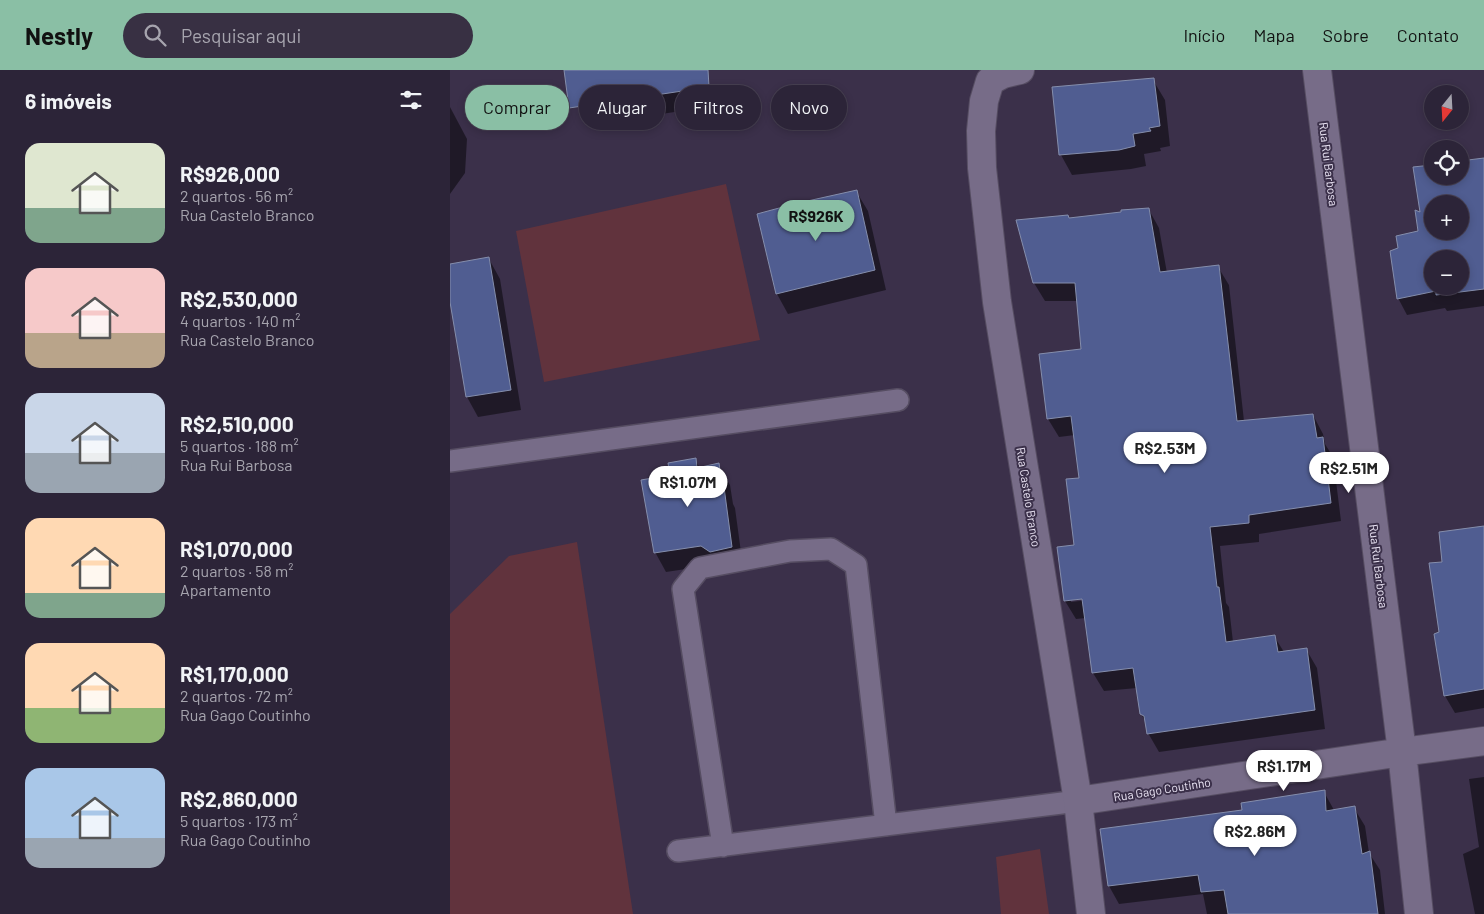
<!DOCTYPE html>
<html lang="pt">
<head>
<meta charset="utf-8">
<style>
  body { margin:0; font-family:Barlow,sans-serif; background:#383043; color:#f1f3f6; height:100vh; display:flex; flex-direction:column; font-size:19px; white-space:nowrap }
  * { box-sizing:border-box; margin:0 }
  p { font-size:16px; color:#a6a4ae }
  .icon { flex:none; width:28px; height:28px; fill:none; stroke:currentColor; stroke-width:2; stroke-linecap:round; stroke-linejoin:round }
  .map { position:relative; flex:1; overflow:hidden }
  .panel { display:flex; flex-direction:column; background:#2c2438; width:450px }
  .panel>* { flex:none }
  .guide { position:absolute; left:15px; top:15px; width:475px; height:45px; display:flex; gap:10px }
  .needle { width:32px; rotate:198deg }
  .tools { position:absolute; left:974px; top:15px; display:grid; gap:10px }
  .tools a { display:grid; place-items:center; width:45px; height:45px; border-radius:50%; background:#2c2438; box-shadow:0 2px 8px #0003,0 0 0 1px #484153; font-size:25px }
  .price { position:absolute; translate:-50% -42px; padding:0 11px; border-radius:18px; background:#fff; color:#222; font-size:16px; line-height:32px; filter:drop-shadow(0 1px 2px #0008) }
  .price::after { content:''; position:absolute; left:50%; top:30px; width:15px; height:11px; margin-left:-8px; background:inherit; clip-path:polygon(0 0,100% 0,50% 100%) }
  .price.selected { background:#8abfa5; color:#111 }
  ul { padding:0; list-style:none }
  li { display:flex; align-items:center; gap:15px; height:125px; padding:0 25px }
  li span { display:grid; place-items:center; flex:none; width:140px; height:100px; border-radius:15px; color:#555 }
  li>.icon { margin-inline-start:auto }
  span .icon { width:60px; height:60px; fill:#fffc; stroke-width:1 }
  li b { font-size:21px }
  h2 { display:flex; justify-content:space-between; align-items:center; height:60px; padding:0 25px; font-size:21px }
  .pill { padding:0 18px; border-radius:22px; background:#2c2438; box-shadow:0 2px 8px #0003,0 0 0 1px #484153; font-size:18px; line-height:45px }
  .pill.selected { background:#8abfa5; color:#111 }
  header { display:flex; align-items:center; gap:30px; box-sizing:border-box; height:70px; padding:0 25px; background:#8abfa5; color:#111 }
  header strong { font-size:24px }
  nav { display:flex; gap:28px; margin-inline-start:auto; font-size:18px }
  .search { width:350px; height:45px; background:#383043; display:flex; align-items:center; gap:12px; box-sizing:border-box; padding:0 18px; border-radius:28px; color:#a6a4ae; font-size:19px }
  main { display:flex; flex:1; min-height:0 }
  .map>svg:first-child { display:block }
  .green { fill:#61333d }
  .shadow { fill:#0007; fill-rule:evenodd }
  .building { fill:#505d91; stroke:#858eac; fill-rule:evenodd }
  .lines { fill:none; stroke-linecap:round; stroke-linejoin:round }
  .service-casing { stroke:#564d62; stroke-width:24 }
  .minor-casing { stroke:#564d62; stroke-width:30 }
  .service { stroke:#776c88; stroke-width:21 }
  .minor { stroke:#776c88; stroke-width:28 }
  .labels { text-anchor:middle; dominant-baseline:central; stroke-width:4; stroke-linejoin:round; paint-order:stroke }
  .street-label { font-size:12px; fill:#eae4f4; stroke:#3b304a }
</style>
</head>
<body>
<header>
<strong>Nestly</strong>
<div class="search"><svg class="icon" aria-label="search" viewBox="0 0 24 24"><circle cx="10" cy="10" r="6"/><path d="M15 15l6 6"/></svg>Pesquisar aqui</div>
<nav><a>Início</a><a>Mapa</a><a>Sobre</a><a>Contato</a></nav>
</header>
<main>
<section class="panel">
<h2>6 imóveis<svg class="icon" aria-label="filters" viewBox="0 0 24 24"><path d="M4 7h16M4 17h16"/><circle cx="9" cy="7" r="2"/><circle cx="15" cy="17" r="2"/></svg></h2>
<ul>
<li><span style="background:linear-gradient(#dfe7d0 65%,#7fa58c 0)"><svg class="icon" aria-label="home" viewBox="0 0 24 24"><path d="M3 11l9-7 9 7M6 9v11h12V9"/></svg></span><div><b>R$926,000</b><p>2 quartos · 56 m²</p><p>Rua Castelo Branco</p></div></li>
<li><span style="background:linear-gradient(#f6c9c9 65%,#b9a48a 0)"><svg class="icon" aria-label="home" viewBox="0 0 24 24"><path d="M3 11l9-7 9 7M6 9v11h12V9"/></svg></span><div><b>R$2,530,000</b><p>4 quartos · 140 m²</p><p>Rua Castelo Branco</p></div></li>
<li><span style="background:linear-gradient(#c9d6e8 60%,#9aa5b1 0)"><svg class="icon" aria-label="home" viewBox="0 0 24 24"><path d="M3 11l9-7 9 7M6 9v11h12V9"/></svg></span><div><b>R$2,510,000</b><p>5 quartos · 188 m²</p><p>Rua Rui Barbosa</p></div></li>
<li><span style="background:linear-gradient(#ffd9b3 75%,#7fa58c 0)"><svg class="icon" aria-label="home" viewBox="0 0 24 24"><path d="M3 11l9-7 9 7M6 9v11h12V9"/></svg></span><div><b>R$1,070,000</b><p>2 quartos · 58 m²</p><p>Apartamento</p></div></li>
<li><span style="background:linear-gradient(#ffd9b3 65%,#8fb573 0)"><svg class="icon" aria-label="home" viewBox="0 0 24 24"><path d="M3 11l9-7 9 7M6 9v11h12V9"/></svg></span><div><b>R$1,170,000</b><p>2 quartos · 72 m²</p><p>Rua Gago Coutinho</p></div></li>
<li><span style="background:linear-gradient(#a9c7e8 70%,#9aa5b1 0)"><svg class="icon" aria-label="home" viewBox="0 0 24 24"><path d="M3 11l9-7 9 7M6 9v11h12V9"/></svg></span><div><b>R$2,860,000</b><p>5 quartos · 173 m²</p><p>Rua Gago Coutinho</p></div></li>
</ul>
</section>
<div class="map">
<svg width="1034" height="844" viewBox="0 0 1034 844">
  <rect width="100%" height="100%" fill="#3b304a"/>
  <path class="green" d="M 276,114 L 310,270 L 94,312 L 66,161 Z
    M 127,472 L 183,844 L 0,844 L 0,544 L 59,486 Z
    M 590,779 L 599,844 L 551,844 L 546,787 Z"/>
  <path class="shadow" d="M 142,0 L 253,0 L 258,37 L 158,52 L 147,33 Z
    M 703,10 L 715,30 L 720,76 L 710,78 L 711,81 L 694,84 L 696,96 L 681,99 L 622,105 L 611,85 Z
    M 0,37 L 17,69 L 15,103 L 0,124 Z
    M 1034,90 L 1034,236 L 997,241 L 995,238 L 957,245 L 948,228 L 950,179 L 969,162 L 972,144 L 964,98 L 982,96 L 982,106 L 1010,106 L 1010,93 ZM 982,134 L 1010,134 L 1010,161 L 982,161 ZM 982,189 L 1010,189 L 1010,216 L 982,216 Z
    M 406,121 L 418,141 L 436,220 L 338,244 L 327,224 L 309,145 Z
    M 699,140 L 709,158 L 717,203 L 768,197 L 779,215 L 794,351 L 863,345 L 873,364 L 875,374 L 883,387 L 891,451 L 809,464 L 809,472 L 770,476 L 776,533 L 779,537 L 783,572 L 824,566 L 834,582 L 856,579 L 867,598 L 875,659 L 709,682 L 698,663 L 697,654 L 691,644 L 687,618 L 654,621 L 643,603 L 636,548 L 626,549 L 615,531 L 625,476 L 630,409 L 625,365 L 609,367 L 598,349 L 633,280 L 628,231 L 595,231 L 584,213 L 619,149 ZM 638,527 L 638,530 L 621,532 L 621,529 Z
    M 39,189 L 50,209 L 71,340 L 28,347 L 17,327 L 0,224 L 0,195 Z
    M 245,390 L 250,398 L 268,395 L 280,415 L 283,434 L 285,438 L 293,497 L 263,495 L 216,502 L 205,482 L 221,406 Z
    M 1034,458 L 1034,638 L 1005,643 L 995,626 L 990,563 L 993,493 Z
    M 1034,707 L 1034,844 L 1025,844 L 1013,784 L 1029,777 L 1019,709 Z
    M 874,722 L 884,740 L 904,738 L 915,756 L 919,783 L 930,800 L 935,844 L 757,844 L 753,824 L 669,834 L 659,816 L 651,760 L 793,741 Z"/>
  <path class="building" d="M 114,0 L 258,0 L 259,17 L 119,38 Z
    M 704,8 L 710,56 L 699,58 L 701,61 L 683,64 L 685,76 L 669,80 L 609,85 L 602,17 Z
    M 1034,88 L 1034,219 L 986,225 L 986,221 L 947,229 L 940,181 L 948,178 L 946,166 L 968,161 L 965,140 L 970,142 L 963,97 L 982,95 L 982,106 L 1010,106 L 1010,91 ZM 982,134 L 1010,134 L 1010,161 L 982,161 ZM 982,189 L 1010,189 L 1010,216 L 982,216 Z
    M 407,120 L 425,200 L 326,224 L 307,144 L 344,134 Z
    M 699,138 L 710,202 L 769,195 L 787,351 L 863,344 L 867,368 L 873,367 L 881,433 L 799,445 L 799,453 L 760,457 L 767,517 L 769,517 L 776,572 L 825,565 L 828,582 L 857,578 L 865,640 L 697,664 L 694,646 L 690,644 L 683,598 L 642,603 L 632,529 L 614,531 L 607,477 L 624,475 L 616,409 L 629,408 L 621,346 L 597,349 L 589,284 L 631,279 L 625,213 L 583,213 L 566,150 L 618,145 L 619,148 L 671,142 L 671,140 Z
    M 39,187 L 61,320 L 16,327 L 0,232 L 0,194 Z
    M 246,388 L 247,398 L 269,393 L 272,417 L 274,417 L 282,477 L 260,482 L 251,476 L 204,483 L 191,410 L 220,405 L 218,393 Z
    M 1034,456 L 1034,619 L 994,626 L 984,564 L 989,562 L 979,493 L 992,492 L 989,462 Z
    M 875,720 L 876,741 L 905,736 L 912,784 L 920,781 L 928,844 L 778,844 L 774,820 L 751,822 L 748,805 L 658,816 L 650,759 L 792,740 L 791,733 Z"/>
  <g class="lines">
    <defs>
      <path id="service" d="M 0,391 L 448,330
        M 273,776 L 233,519 L 250,498 L 340,481 L 381,479 L 406,495 L 436,755
        M 228,781 L 628,731"/>
      <path id="minor" d="M 570,0 L 553,4 L 540,11 L 534,31 L 531,61 L 532,98 L 547,232 L 628,731 L 641,844
        M 867,0 L 952,682 L 969,844
        M 628,731 L 952,682 L 1034,671"/>
    </defs>
    <use href="#service" class="service-casing"/>
    <use href="#minor" class="minor-casing"/>
    <use href="#service" class="service"/>
    <use href="#minor" class="minor"/>
  </g>
  <g class="labels">
    <g class="street-label">
      <text transform="translate(879 94) rotate(83)">Rua Rui Barbosa</text>
      <text transform="translate(579 427) rotate(81)">Rua Castelo Branco</text>
      <text transform="translate(929 496) rotate(83)">Rua Rui Barbosa</text>
      <text transform="translate(712 719) rotate(-9)">Rua Gago Coutinho</text>
    </g>
  </g>
</svg>
<div class="tools">
<a><svg class="needle" viewBox="-14 -14 28 28"><path d="M0-13l5 13h-10z" fill="#e53935"/><path d="M0 13l5-13h-10z" fill="#a6a4ae"/></svg></a>
<a><svg class="icon" aria-label="locate" viewBox="0 0 24 24"><circle cx="12" cy="12" r="6"/><path d="M12 2v4M12 18v4M2 12h4M18 12h4"/></svg></a>
<a>+</a>
<a>−</a>
</div>
<b class="price selected" style="left:366px;top:172px">R$926K</b>
<b class="price" style="left:715px;top:404px">R$2.53M</b>
<b class="price" style="left:899px;top:424px">R$2.51M</b>
<b class="price" style="left:238px;top:438px">R$1.07M</b>
<b class="price" style="left:834px;top:722px">R$1.17M</b>
<b class="price" style="left:805px;top:787px">R$2.86M</b>
<div class="guide">
<a class="pill selected">Comprar</a>
<a class="pill">Alugar</a>
<a class="pill">Filtros</a>
<a class="pill">Novo</a>
</div>
</div>
</main>
</body>
</html>
